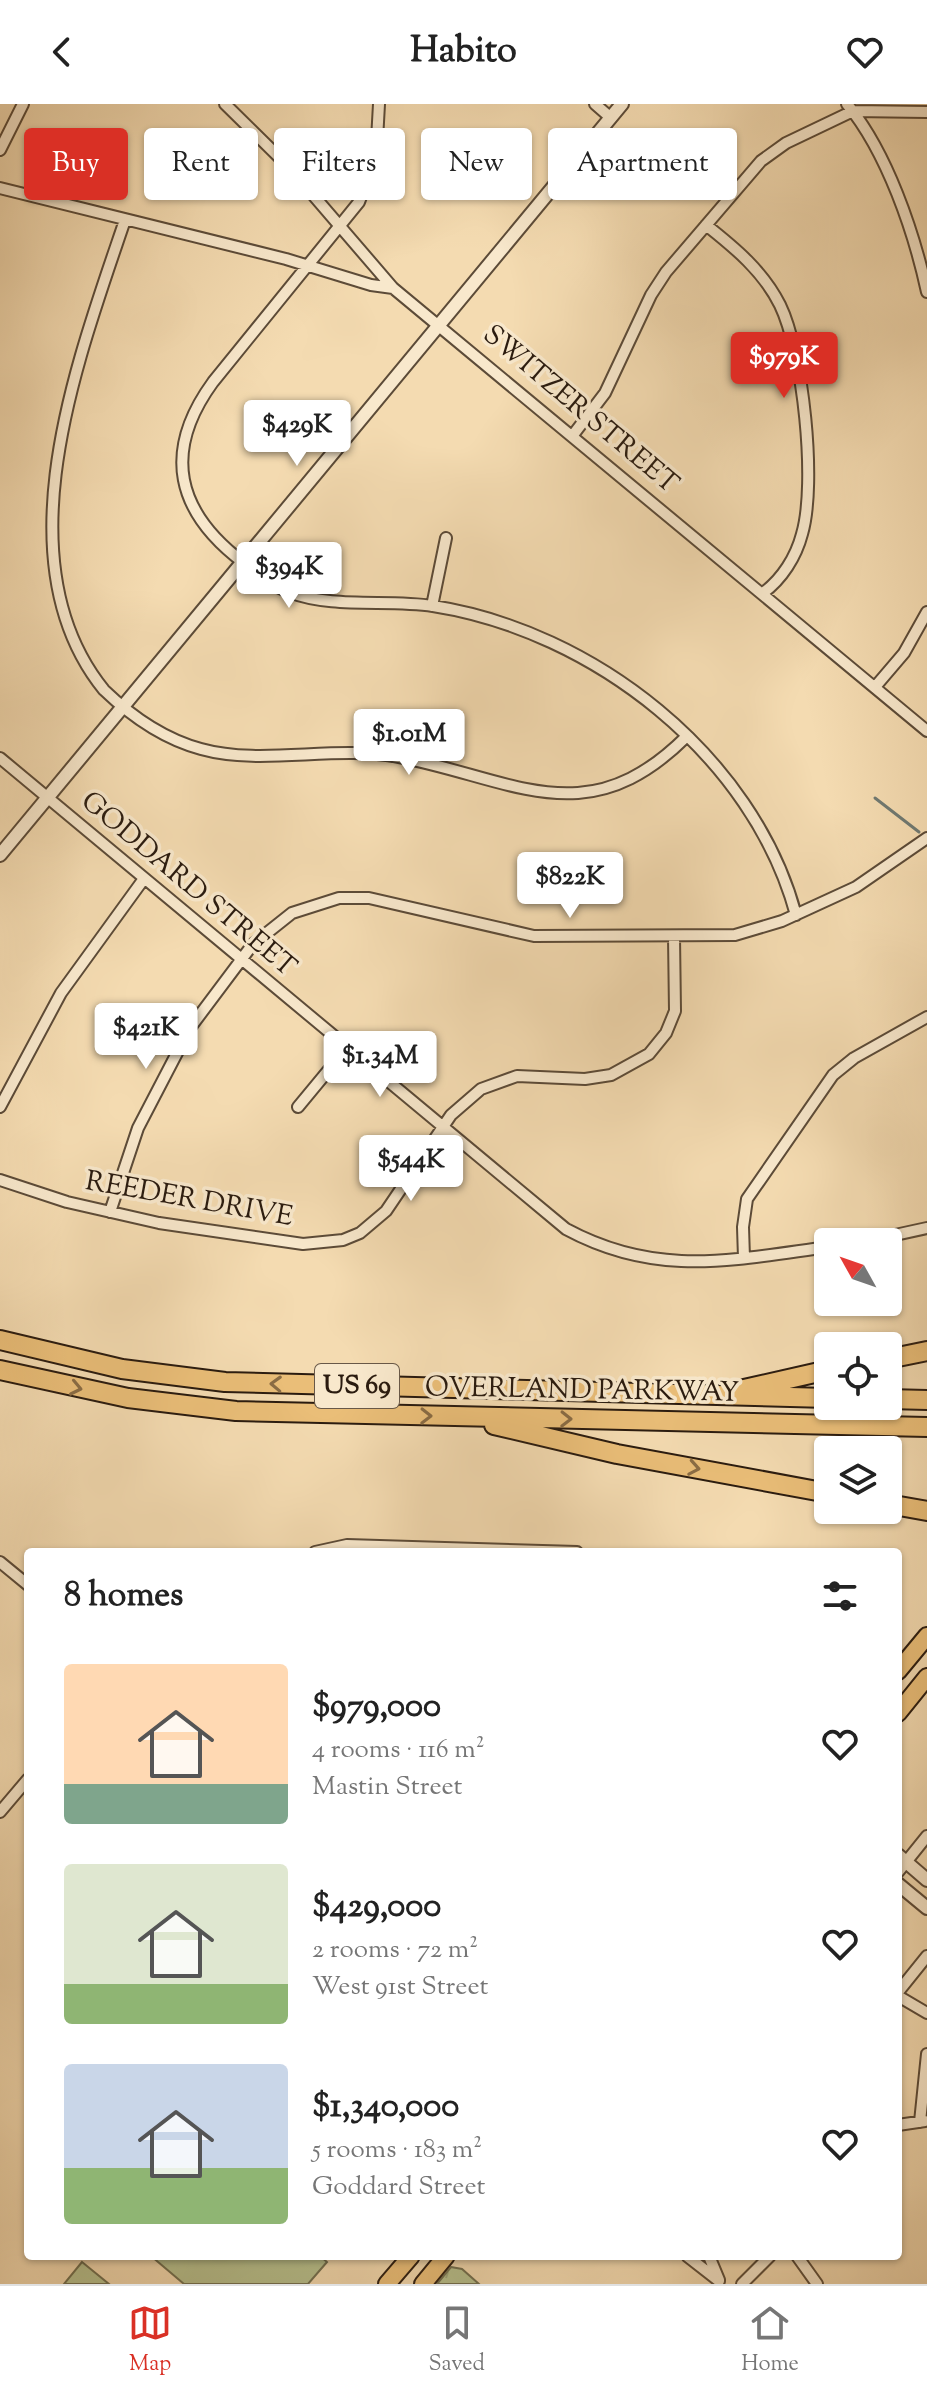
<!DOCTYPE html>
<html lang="en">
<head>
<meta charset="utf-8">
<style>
  body { margin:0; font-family:"Sorts Mill Goudy",serif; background:#f2f2f2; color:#222; height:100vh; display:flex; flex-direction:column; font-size:30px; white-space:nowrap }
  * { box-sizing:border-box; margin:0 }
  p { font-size:26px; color:#767676 }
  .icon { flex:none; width:44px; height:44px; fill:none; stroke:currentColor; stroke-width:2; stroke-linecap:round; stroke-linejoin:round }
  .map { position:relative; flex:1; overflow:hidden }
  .panel { position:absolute; left:24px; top:1444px; width:878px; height:712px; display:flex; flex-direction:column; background:#fff; border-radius:8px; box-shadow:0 2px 6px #0004 }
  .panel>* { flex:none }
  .hud { position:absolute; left:24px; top:24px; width:880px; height:72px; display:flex; gap:16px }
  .needle { width:52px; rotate:310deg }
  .buttons { position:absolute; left:814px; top:1124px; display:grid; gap:16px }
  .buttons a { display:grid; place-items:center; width:88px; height:88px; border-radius:8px; background:#fff; box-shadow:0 2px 6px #0004; font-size:40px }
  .price { position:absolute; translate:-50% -68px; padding:0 18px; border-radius:8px; background:#fff; color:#222; font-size:26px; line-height:52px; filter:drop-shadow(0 2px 4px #0008) }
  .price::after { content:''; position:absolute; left:50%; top:48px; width:24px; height:18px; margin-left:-12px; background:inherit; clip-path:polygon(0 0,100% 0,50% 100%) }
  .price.selected { background:#d93025; color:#fff }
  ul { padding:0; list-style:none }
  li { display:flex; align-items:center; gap:24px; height:200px; padding:0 40px }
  li span { display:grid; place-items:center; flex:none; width:224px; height:160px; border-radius:8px; color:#555 }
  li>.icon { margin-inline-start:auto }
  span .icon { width:96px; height:96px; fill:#fffc; stroke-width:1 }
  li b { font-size:34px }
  h2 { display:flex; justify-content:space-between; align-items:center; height:96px; padding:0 40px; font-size:34px }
  .tag { padding:0 28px; border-radius:8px; background:#fff; box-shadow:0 2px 6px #0004; font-size:28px; line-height:72px }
  .tag.selected { background:#d93025; color:#fff }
  header { display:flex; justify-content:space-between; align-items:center; height:104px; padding:0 40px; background:#fff; font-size:36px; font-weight:700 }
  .tab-bar { display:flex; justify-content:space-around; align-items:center; height:112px; border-top:2px solid #e0e0e0; background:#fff; font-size:22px; color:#767676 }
  .tab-bar a { display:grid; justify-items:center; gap:4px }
  .tab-bar .selected { color:#d93025 }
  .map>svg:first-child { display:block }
  .grass { fill:url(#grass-tufts); stroke:#706e4f; stroke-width:2 }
  .pitch { fill:#b6c18f; stroke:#706e4f; stroke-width:2 }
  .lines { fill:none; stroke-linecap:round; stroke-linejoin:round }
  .stream { stroke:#707a73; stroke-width:3 }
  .minor-casing { stroke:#5c4b38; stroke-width:14 }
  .tertiary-casing { stroke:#5c4b38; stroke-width:16 }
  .primary-casing { stroke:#2a1b0f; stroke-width:20 }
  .motorway-casing { stroke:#2a1b0f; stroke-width:22 }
  .minor { stroke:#f8e8cc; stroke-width:10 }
  .tertiary { stroke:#f8e8cc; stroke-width:12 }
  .primary { stroke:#eabe78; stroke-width:16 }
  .motorway { stroke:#eabe78; stroke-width:18 }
  .oneway { stroke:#8a6c44 }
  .labels { text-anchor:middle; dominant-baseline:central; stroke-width:7; stroke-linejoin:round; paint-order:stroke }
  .shield { fill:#f8e8cc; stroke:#685848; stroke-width:2 }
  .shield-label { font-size:26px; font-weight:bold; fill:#2a1b0f }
  .street-label { font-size:28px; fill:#2a1b0f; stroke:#f8e8cc }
</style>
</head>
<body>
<header><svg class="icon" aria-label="back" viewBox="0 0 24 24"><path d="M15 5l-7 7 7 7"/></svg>Habito<svg class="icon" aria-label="heart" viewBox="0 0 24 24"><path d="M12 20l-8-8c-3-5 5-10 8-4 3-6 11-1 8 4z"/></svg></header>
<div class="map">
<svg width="927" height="2180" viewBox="0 0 927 2180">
  <defs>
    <pattern id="grass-tufts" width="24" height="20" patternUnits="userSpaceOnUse" patternTransform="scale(2)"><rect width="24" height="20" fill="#b6c18f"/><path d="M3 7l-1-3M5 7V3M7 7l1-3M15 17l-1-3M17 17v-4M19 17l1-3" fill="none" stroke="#9da57a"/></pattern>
  </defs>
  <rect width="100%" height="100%" fill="#f4dbb1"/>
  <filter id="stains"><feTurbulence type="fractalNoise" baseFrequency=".0025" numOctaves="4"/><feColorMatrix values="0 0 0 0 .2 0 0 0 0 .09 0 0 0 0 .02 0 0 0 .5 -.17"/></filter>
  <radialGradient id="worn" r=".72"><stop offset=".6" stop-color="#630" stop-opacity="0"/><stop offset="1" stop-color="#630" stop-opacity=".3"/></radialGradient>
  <path class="grass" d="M 451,2163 L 462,2165 L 479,2180 L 437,2180 Z"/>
  <path class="pitch" d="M 151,2152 L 320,2152 L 327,2158 L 308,2180 L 184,2180 Z
    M 82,2158 L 109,2180 L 64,2180 Z"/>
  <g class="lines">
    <path class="stream" d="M 875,694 L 919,728"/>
    <defs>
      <path id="minor" d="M 225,0 L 289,63 L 393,184 L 927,627
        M 379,0 L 376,54 L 359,98 L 213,278 C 162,348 176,408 244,459 C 258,470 272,482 289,488 C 333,505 387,495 433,502 C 593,527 753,651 796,811
        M 595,0 L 611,14
        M 847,0 C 887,48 914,128 927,188
        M 0,46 L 23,0
        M 0,84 L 286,155 L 371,181 L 393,184
        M 125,116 C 77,258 0,458 104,586 C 131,612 164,635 201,645 C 262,662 333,641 399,653 C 514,675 586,732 686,633
        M 706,121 C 735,144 763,167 780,201 C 803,248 817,379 802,430 C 796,453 782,475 763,489
        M 573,331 L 605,289 L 651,191 L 666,168 L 761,57 L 786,39 L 853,7 L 927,8
        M 432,502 L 446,434
        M 875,583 L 904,549 L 927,508
        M 0,654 L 566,1125 C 657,1174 731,1156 828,1143
        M 0,1003 L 61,889 L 143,776
        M 298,1003 L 346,945
        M 0,1076 L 67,1098 L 159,1119 L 303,1140 L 343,1136 L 360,1129 L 386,1107 L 451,1011 L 481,985 L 517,972 L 585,975 L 611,971 L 649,950 L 666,929 L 675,907 L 674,833
        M 110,1108 L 138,1024 L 190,924 L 253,840 L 292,809 L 339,794 L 369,794 L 534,832 L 735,831 L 782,817 L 856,783 L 927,734
        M 863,1138 L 927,1124
        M 744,1154 L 743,1123 L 747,1095 L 833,971 L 854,954 L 927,913
        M 315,1448 L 347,1441 L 577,1448
        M 0,1458 L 28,1481
        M 0,1708 L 28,1675
        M 898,1768 L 927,1732
        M 898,1888 L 927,1852
        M 898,1892 L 927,1909
        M 920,2018 L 927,1950
        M 898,2021 L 925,2017
        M 687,2152 L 719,2177
        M 709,2152 L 719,2176
        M 797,2152 L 817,2180
        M 742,2180 L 770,2152"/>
      <path id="tertiary" d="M 0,751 L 622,0
        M 898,1751 L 927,1776
        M 898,1780 L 927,1804"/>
      <path id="primary" d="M 898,1567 L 927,1532
        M 898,1609 L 927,1573
        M 387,2180 L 411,2152
        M 423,2180 L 446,2152"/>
      <path id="motorway" d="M 0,1236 L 122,1265 L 225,1278 L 828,1294
        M 888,1255 L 927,1247
        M 0,1266 L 128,1294 L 236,1307 L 927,1323
        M 744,1285 L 828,1266
        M 888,1295 L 927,1296
        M 494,1321 L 617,1350 L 828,1389
        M 888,1400 L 927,1407"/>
    </defs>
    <use href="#minor" class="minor-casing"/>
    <use href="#tertiary" class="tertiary-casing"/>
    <use href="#primary" class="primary-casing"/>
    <use href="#motorway" class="motorway-casing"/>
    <use href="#minor" class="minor"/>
    <use href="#tertiary" class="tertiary"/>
    <use href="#primary" class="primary"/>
    <use href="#motorway" class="motorway"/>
  </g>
  <defs><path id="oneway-chevron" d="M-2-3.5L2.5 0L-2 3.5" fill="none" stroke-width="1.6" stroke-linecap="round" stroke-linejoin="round" transform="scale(2)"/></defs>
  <g class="oneway">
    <use href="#oneway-chevron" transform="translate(276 1280) rotate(-178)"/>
    <use href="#oneway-chevron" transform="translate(76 1284) rotate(12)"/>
    <use href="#oneway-chevron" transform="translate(426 1312) rotate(1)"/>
    <use href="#oneway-chevron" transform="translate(566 1315) rotate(1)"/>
    <use href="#oneway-chevron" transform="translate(694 1364) rotate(10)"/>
  </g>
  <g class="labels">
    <rect class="shield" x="315" y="1260" width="84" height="44" rx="6"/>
    <g class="shield-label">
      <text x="357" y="1282">US 69</text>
    </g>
    <g class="street-label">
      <text transform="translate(580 306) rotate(40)">SWITZER STREET</text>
      <text transform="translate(188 781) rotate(40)">GODDARD STREET</text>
      <text transform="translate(189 1096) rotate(10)">REEDER DRIVE</text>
      <text transform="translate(582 1287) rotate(1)">OVERLAND PARKWAY</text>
    </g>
  </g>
  <rect width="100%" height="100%" filter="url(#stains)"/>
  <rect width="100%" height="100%" fill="url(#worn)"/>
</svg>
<div class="buttons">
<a><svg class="needle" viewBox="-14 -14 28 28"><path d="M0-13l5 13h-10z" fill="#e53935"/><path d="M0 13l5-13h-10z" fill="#767676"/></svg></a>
<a><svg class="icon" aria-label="locate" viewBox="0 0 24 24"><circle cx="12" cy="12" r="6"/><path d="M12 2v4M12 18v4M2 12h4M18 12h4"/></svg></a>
<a><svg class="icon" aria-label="layers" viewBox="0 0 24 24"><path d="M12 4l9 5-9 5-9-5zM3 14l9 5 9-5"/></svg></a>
</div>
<b class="price selected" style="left:784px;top:296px">$979K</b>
<b class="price" style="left:297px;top:364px">$429K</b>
<b class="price" style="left:289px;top:506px">$394K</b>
<b class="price" style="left:409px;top:673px">$1.01M</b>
<b class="price" style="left:570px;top:816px">$822K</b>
<b class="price" style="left:146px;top:967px">$421K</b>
<b class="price" style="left:380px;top:995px">$1.34M</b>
<b class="price" style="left:411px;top:1099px">$544K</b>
<div class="hud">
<a class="tag selected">Buy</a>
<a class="tag">Rent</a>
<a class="tag">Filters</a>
<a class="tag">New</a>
<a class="tag">Apartment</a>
</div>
<section class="panel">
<h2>8 homes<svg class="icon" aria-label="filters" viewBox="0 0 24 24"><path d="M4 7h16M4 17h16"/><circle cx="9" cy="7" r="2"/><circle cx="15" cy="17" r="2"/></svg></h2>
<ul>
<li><span style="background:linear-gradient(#ffd9b3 75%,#7fa58c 0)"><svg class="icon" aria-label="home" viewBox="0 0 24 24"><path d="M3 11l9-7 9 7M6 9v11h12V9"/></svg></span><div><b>$979,000</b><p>4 rooms · 116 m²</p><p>Mastin Street</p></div><svg class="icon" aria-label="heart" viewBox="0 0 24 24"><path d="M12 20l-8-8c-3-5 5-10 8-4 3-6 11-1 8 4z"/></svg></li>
<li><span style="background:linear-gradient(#dfe7d0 75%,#8fb573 0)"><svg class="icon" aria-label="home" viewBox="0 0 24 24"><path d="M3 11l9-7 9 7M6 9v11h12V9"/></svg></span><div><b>$429,000</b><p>2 rooms · 72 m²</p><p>West 91st Street</p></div><svg class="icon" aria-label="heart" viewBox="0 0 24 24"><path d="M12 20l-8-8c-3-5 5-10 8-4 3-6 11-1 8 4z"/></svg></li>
<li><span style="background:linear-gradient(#c9d6e8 65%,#8fb573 0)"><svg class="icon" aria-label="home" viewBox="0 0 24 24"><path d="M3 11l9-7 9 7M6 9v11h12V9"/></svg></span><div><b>$1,340,000</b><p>5 rooms · 183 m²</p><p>Goddard Street</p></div><svg class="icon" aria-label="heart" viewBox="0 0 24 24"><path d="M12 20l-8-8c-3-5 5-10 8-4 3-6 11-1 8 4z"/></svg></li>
</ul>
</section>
</div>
<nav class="tab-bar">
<a class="selected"><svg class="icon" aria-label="map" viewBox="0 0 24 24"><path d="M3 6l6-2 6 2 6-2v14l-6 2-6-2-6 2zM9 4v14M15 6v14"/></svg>Map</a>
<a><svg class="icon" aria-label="saved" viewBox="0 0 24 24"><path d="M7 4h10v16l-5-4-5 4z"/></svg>Saved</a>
<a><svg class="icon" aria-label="home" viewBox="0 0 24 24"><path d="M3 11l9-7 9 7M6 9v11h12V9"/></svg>Home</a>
</nav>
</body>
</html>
